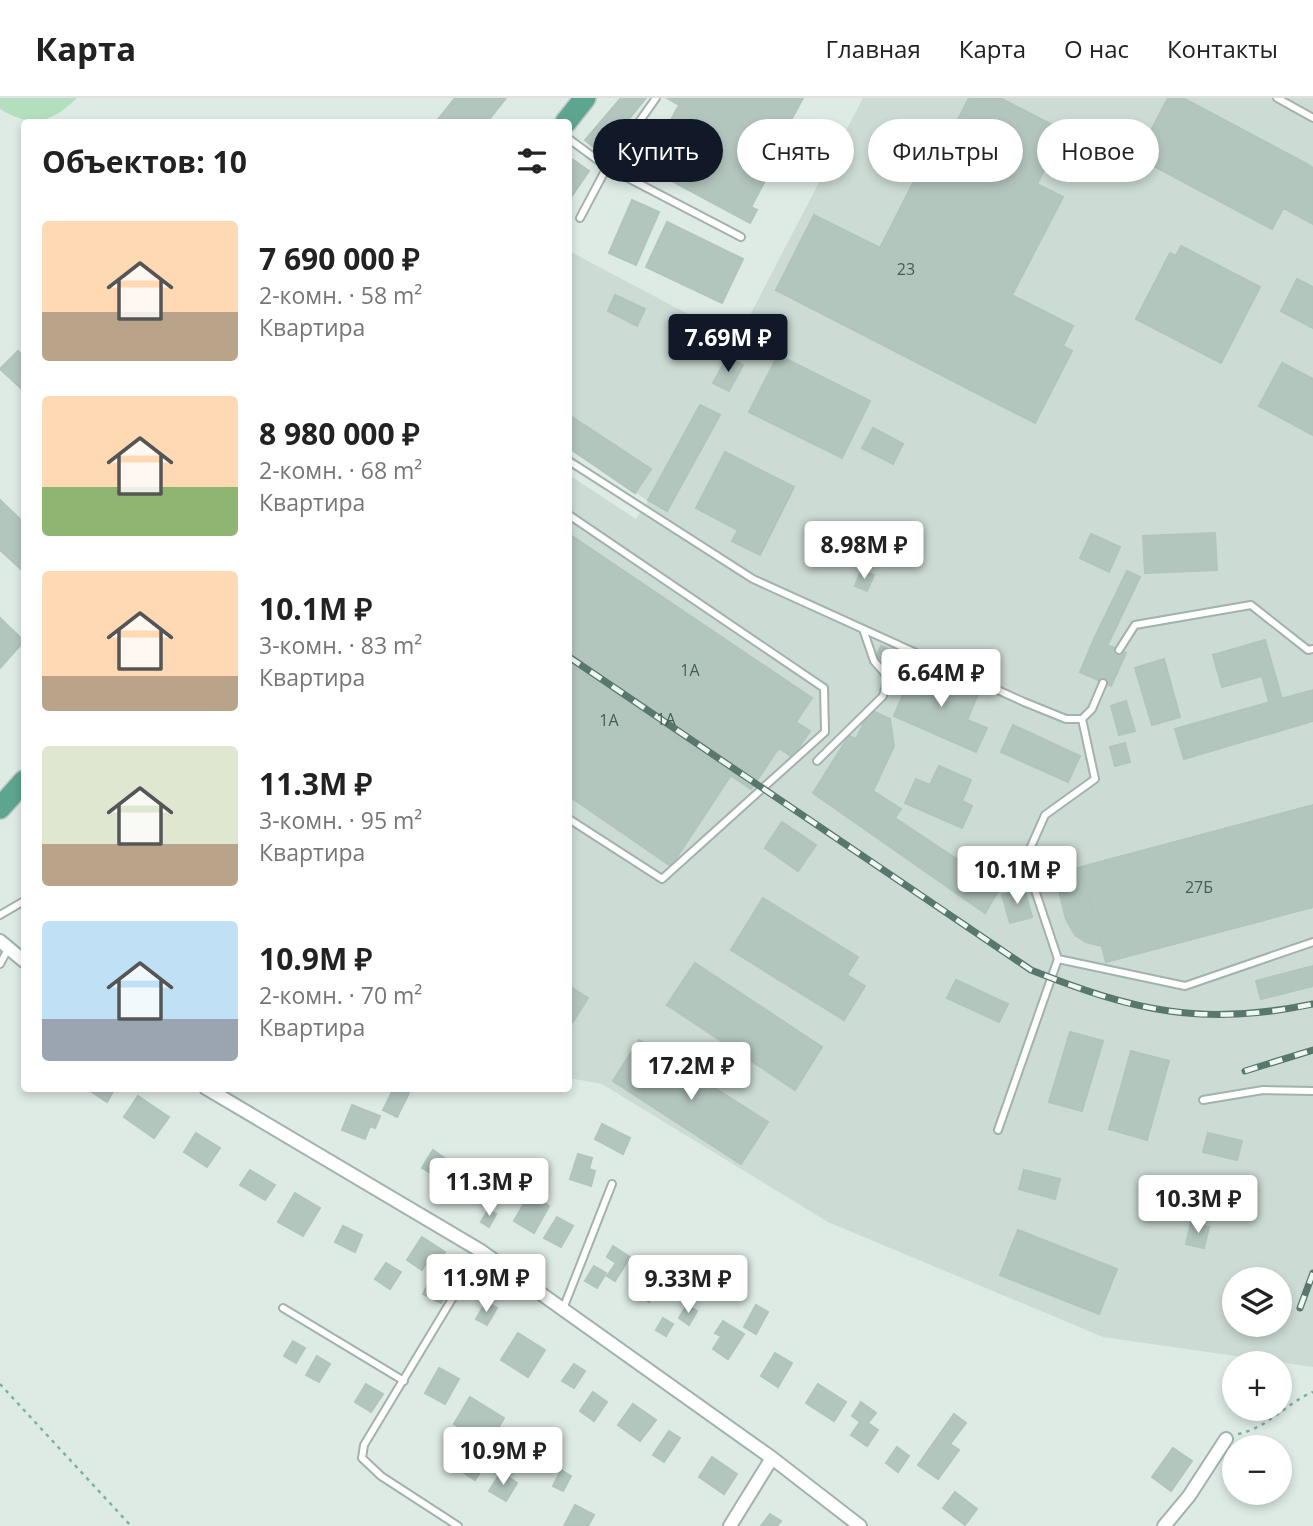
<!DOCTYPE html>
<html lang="ru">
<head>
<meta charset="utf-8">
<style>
  body { margin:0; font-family:"Open Sans",sans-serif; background:#f6f6f6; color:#222; height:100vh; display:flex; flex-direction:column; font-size:26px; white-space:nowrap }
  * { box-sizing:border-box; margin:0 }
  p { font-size:23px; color:#767676 }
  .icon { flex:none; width:38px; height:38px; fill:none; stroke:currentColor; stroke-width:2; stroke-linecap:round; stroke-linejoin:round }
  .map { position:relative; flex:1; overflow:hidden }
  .details { position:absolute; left:21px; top:21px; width:551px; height:973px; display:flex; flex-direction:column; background:#fff; border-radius:7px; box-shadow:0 4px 10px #0003 }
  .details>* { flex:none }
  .top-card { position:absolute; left:593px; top:21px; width:614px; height:63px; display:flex; gap:14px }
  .tools { position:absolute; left:1222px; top:1169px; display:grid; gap:14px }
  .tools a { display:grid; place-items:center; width:70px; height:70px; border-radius:50%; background:#fff; box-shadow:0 4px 10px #0003; font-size:35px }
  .price { position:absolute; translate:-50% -60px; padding:0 16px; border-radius:7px; background:#fff; color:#222; font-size:23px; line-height:46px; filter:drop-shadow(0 2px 4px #0008) }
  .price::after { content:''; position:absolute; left:50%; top:42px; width:21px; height:16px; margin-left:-10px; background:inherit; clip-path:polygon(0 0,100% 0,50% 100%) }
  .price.selected { background:#111827; color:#fff }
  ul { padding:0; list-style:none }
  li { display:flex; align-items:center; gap:21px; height:175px; padding:0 21px }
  li span { display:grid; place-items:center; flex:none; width:196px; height:140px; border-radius:7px; color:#555 }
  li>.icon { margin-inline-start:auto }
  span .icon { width:84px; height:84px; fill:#fffc; stroke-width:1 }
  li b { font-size:30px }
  h2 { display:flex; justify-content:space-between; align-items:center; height:84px; padding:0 21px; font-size:30px }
  .pill { padding:0 24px; border-radius:32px; background:#fff; box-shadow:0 4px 10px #0003; font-size:24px; line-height:63px }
  .pill.selected { background:#111827; color:#fff }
  header { display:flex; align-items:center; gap:42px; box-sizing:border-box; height:98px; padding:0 35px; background:#fff; border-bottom:2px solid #e0e0e0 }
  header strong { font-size:33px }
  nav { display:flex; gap:38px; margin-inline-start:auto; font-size:24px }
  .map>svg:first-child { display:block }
  .built { fill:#ccdbd3; fill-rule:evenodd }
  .green { fill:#b4dfbe }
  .building { fill:#b3c6bd; stroke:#b0c5bb; stroke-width:2 }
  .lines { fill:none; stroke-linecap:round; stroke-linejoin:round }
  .lane-casing { stroke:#a1b3ab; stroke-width:10 }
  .street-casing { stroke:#a1b3ab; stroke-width:16 }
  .primary-casing { stroke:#c0c8c6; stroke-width:24 }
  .path { stroke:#7bb29e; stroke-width:2.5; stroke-dasharray:3.5 5; stroke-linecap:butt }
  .lane { stroke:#fff; stroke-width:6 }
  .street { stroke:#fff; stroke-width:12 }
  .primary { stroke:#5ea58f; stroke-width:21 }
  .rail-casing { stroke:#58786e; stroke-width:7 }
  .rail { stroke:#eef8f2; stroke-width:4.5; stroke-dasharray:13; stroke-linecap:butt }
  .labels { text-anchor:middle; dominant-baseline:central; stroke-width:5; stroke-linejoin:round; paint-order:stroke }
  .number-label { font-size:16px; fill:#435e55 }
</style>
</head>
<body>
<header>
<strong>Карта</strong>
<nav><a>Главная</a><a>Карта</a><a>О нас</a><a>Контакты</a></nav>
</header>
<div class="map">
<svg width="1313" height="1428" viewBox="0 0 1313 1428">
  <rect width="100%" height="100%" fill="#deebe4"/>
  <path class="built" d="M 863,0 L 1313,0 L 1313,1269 L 1103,1239 L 828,1124 L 602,986 L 569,980 L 569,377 L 636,421 L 648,403 L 569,350 L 569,153 L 737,242 ZM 1234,1181 L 1279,1181 L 1279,1227 L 1234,1227 Z"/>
  <path class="green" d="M 0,0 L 77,0 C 50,26 32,30 0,11 Z"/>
  <path class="building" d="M 455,0 L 506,0 L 487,24 L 436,24 Z
    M 621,0 L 646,0 L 601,55 L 585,42 Z
    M 667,0 L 803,0 L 763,74 L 768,77 L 751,109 L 757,112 L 750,125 L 646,69 L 679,7 Z
    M 969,0 L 1000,0 L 1064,33 L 1037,86 L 1063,99 L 1012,197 L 1073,228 L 1063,248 L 1072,253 L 1035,325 L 776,192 L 814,117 L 880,150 L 940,32 L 950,37 Z
    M 1168,0 L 1183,0 L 1307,66 L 1272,131 L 1137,59 Z
    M 572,61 L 589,73 L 569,102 L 569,66 Z
    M 1307,66 L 1313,70 L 1313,126 L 1284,110 Z
    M 632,102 L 659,114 L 636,167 L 609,155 Z
    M 667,124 L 743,161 L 722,205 L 646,169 Z
    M 1181,148 L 1260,189 L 1221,265 L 1136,221 L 1170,155 L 1176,158 Z
    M 1297,181 L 1313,189 L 1313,230 L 1281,213 Z
    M 615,197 L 645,211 L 637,228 L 608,213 Z
    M 18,253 L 24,259 L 24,293 L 0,271 Z
    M 778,257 L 870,303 L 842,360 L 749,314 Z
    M 728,258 L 743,267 L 729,293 L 713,285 Z
    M 1282,265 L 1313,281 L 1313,337 L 1259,308 Z
    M 700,307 L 720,317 L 667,413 L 648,402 Z
    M 569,317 L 651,371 L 635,395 L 569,350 Z
    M 873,330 L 903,346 L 893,366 L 862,350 Z
    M 725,354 L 794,389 L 760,457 L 732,443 L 738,432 L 696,410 Z
    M 0,402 L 24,425 L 24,474 L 0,452 Z
    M 1215,435 L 1217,472 L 1145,475 L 1143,438 Z
    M 569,436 L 812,600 L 762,675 L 569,543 Z
    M 1091,436 L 1120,449 L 1109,474 L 1080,460 Z
    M 861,473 L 874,477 L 867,493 L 855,488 Z
    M 1127,473 L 1140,479 L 1107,548 L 1094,541 Z
    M 0,520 L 24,543 L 0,570 Z
    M 1094,541 L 1126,555 L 1111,588 L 1080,574 Z
    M 1265,542 L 1282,601 L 1269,604 L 1262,578 L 1222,589 L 1213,557 Z
    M 569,543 L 762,675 L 751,691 L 569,567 Z
    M 881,548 L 903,558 L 898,569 L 876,558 Z
    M 1164,561 L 1180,619 L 1152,627 L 1135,570 Z
    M 569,567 L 731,677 L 671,768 L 569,698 Z
    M 915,568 L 978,596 L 967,622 L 987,630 L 976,654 L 894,618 Z
    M 1313,592 L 1313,623 L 1184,661 L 1175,631 Z
    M 1126,603 L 1135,633 L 1119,637 L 1111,608 Z
    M 870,612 L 890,621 L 894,648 L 873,693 L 901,711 L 895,720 L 1000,790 L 985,815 L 813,695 L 849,638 L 856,641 Z
    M 796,624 L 810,633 L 792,659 L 779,650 Z
    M 1013,627 L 1080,658 L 1068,684 L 1001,654 Z
    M 1125,645 L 1130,664 L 1115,668 L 1110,649 Z
    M 939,668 L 971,682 L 962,703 L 972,708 L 962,730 L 905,705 L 916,681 L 930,687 Z
    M 1313,707 L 1313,809 L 1106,864 L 1081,769 Z
    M 782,724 L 816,747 L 798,773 L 765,750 Z
    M 974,754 L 991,760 L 987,772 L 970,766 Z
    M 1081,769 L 1102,848 L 1086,844 L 1075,837 L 1066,821 L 1055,777 Z
    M 1024,790 L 1032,819 L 1010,825 L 1002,797 Z
    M 763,800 L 858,859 L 847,877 L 865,888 L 844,922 L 731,852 Z
    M 695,865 L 822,949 L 795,992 L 667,907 Z
    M 1313,868 L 1313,888 L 1261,901 L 1256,883 Z
    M 956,882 L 1008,906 L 999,924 L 947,900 Z
    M 569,888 L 588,900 L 569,930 Z
    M 1070,934 L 1103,943 L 1082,1013 L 1049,1004 Z
    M 639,942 L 768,1024 L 741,1066 L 613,983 Z
    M 1131,953 L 1169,963 L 1147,1042 L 1109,1031 Z
    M 86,990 L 115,990 L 107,1004 Z
    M 394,990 L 409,995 L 397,1019 L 383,1012 Z
    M 138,998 L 169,1019 L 154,1040 L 124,1019 Z
    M 352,1007 L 380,1018 L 375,1030 L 370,1028 L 365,1041 L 342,1032 Z
    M 602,1026 L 630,1040 L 623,1056 L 595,1041 Z
    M 196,1035 L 220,1050 L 207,1069 L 184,1054 Z
    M 1208,1035 L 1242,1043 L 1237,1062 L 1203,1054 Z
    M 433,1052 L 446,1061 L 436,1078 L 422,1070 Z
    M 578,1056 L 592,1060 L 589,1071 L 595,1073 L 591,1088 L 570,1081 Z
    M 250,1072 L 275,1087 L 265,1102 L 240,1087 Z
    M 1024,1072 L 1060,1081 L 1055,1101 L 1019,1091 Z
    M 488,1076 L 503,1085 L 490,1108 L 474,1100 Z
    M 295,1095 L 320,1110 L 303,1138 L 278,1124 Z
    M 526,1102 L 537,1108 L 540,1102 L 549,1108 L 534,1135 L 514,1123 Z
    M 488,1112 L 496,1116 L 489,1129 L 481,1124 Z
    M 557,1119 L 573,1128 L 561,1149 L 544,1140 Z
    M 1191,1125 L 1209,1129 L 1204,1150 L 1186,1146 Z
    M 343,1128 L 362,1137 L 355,1154 L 335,1144 Z
    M 1018,1132 L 1117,1171 L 1099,1216 L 1000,1177 Z
    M 422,1139 L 445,1154 L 435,1170 L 426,1165 L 422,1172 L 407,1162 Z
    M 613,1148 L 630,1159 L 615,1183 L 607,1178 L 616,1165 L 607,1159 Z
    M 386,1165 L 401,1174 L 390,1191 L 375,1181 Z
    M 594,1168 L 606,1175 L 597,1190 L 585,1183 Z
    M 650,1172 L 664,1180 L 649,1204 L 636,1195 Z
    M 434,1174 L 452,1183 L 441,1205 L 423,1196 Z
    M 486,1204 L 497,1210 L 487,1227 L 476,1221 Z
    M 687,1207 L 697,1213 L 689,1227 L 679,1220 Z
    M 756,1207 L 768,1214 L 756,1236 L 744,1229 Z
    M 663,1220 L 673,1226 L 666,1238 L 656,1232 Z
    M 723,1223 L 744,1236 L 728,1261 L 713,1251 L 721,1238 L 715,1235 Z
    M 518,1235 L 545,1252 L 528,1279 L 501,1262 Z
    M 293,1243 L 305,1250 L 296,1265 L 284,1258 Z
    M 775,1255 L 792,1265 L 778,1289 L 761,1278 Z
    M 317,1258 L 330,1266 L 319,1284 L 306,1277 Z
    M 574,1266 L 585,1273 L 574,1290 L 562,1283 Z
    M 439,1270 L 459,1281 L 445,1306 L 425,1295 Z
    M 366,1286 L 383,1296 L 371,1314 L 355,1304 Z
    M 818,1286 L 846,1304 L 834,1323 L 806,1305 Z
    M 593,1294 L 607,1304 L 594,1323 L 580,1313 Z
    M 470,1299 L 504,1320 L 488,1347 L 454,1326 Z
    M 861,1304 L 876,1315 L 868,1325 L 878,1332 L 867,1348 L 851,1337 L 860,1324 L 852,1318 Z
    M 633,1306 L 656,1322 L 640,1343 L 618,1327 Z
    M 954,1316 L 966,1325 L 950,1346 L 959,1352 L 938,1381 L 918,1367 Z
    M 669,1333 L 680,1340 L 664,1364 L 653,1357 Z
    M 897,1349 L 909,1358 L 898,1374 L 886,1365 Z
    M 1173,1350 L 1192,1363 L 1171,1393 L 1152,1379 Z
    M 712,1359 L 737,1376 L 724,1396 L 699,1379 Z
    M 466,1360 L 482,1371 L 475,1382 L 458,1371 Z
    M 561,1372 L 571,1378 L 563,1393 L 553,1388 Z
    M 501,1374 L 517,1385 L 506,1403 L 489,1393 Z
    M 955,1394 L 977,1411 L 965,1427 L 943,1410 Z
    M 575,1407 L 594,1417 L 588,1428 L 564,1428 Z
    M 770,1416 L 781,1423 L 777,1428 L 761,1428 Z"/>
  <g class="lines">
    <defs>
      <path id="lane" d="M 1277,0 L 1313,20
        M 569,41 L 607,69 L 741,139
        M 580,120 L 607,69 L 656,0
        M 569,363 L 753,481 L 1024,604 L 1066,621 L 1082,621 L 1092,611 L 1103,585
        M 569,417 L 824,590 L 825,634 L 662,781 L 569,721
        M 1119,552 L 1135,527 L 1251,507 L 1308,552 L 1313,551
        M 1082,621 L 1095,681 L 1045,717 L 1025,762 L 1058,861 L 1185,888 L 1313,844
        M 817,663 L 883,598 L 888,579 L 874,563 L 863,531
        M 0,817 L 24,803
        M 0,866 L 8,851
        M 1203,1002 L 1263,992 L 1313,993
        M 998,1032 L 1058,861
        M 283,1210 L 404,1283
        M 563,1211 L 612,1086
        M 458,1428 L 381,1378 L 362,1360 L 364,1347 L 481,1153"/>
      <path id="street" d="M 0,843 L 24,863
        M 206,990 L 481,1153 L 772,1360 L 860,1428
        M 730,1428 L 772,1360
        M 1164,1428 L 1189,1398 L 1226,1341"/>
      <path id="primary" d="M 566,24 L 585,0
        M 0,710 L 24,683"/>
    </defs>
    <use href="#lane" class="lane-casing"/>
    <use href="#street" class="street-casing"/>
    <use href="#primary" class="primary-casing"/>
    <path class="path" d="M 0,1286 L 131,1428
      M 1238,1336 C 1268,1330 1286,1305 1313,1294"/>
    <use href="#lane" class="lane"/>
    <use href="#street" class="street"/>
    <use href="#primary" class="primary"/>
    <defs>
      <path id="rail" d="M 569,559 L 1031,872 C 1134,913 1202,929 1313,906
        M 1245,973 L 1313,952
        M 1300,1210 L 1313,1175"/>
    </defs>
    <use href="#rail" class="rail-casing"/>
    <use href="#rail" class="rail"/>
  </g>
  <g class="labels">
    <g class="number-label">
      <text x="906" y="171">23</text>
      <text x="690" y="572">1А</text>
      <text x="666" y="621">1А</text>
      <text x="609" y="622">1А</text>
      <text x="1199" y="789">27Б</text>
    </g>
  </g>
</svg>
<div class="tools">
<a><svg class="icon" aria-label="layers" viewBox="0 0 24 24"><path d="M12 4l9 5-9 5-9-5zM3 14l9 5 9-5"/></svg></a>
<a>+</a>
<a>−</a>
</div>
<b class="price selected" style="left:728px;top:276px">7.69M ₽</b>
<b class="price" style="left:864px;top:483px">8.98M ₽</b>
<b class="price" style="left:941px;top:611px">6.64M ₽</b>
<b class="price" style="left:1017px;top:808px">10.1M ₽</b>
<b class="price" style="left:691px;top:1004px">17.2M ₽</b>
<b class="price" style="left:489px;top:1120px">11.3M ₽</b>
<b class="price" style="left:1198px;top:1137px">10.3M ₽</b>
<b class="price" style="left:486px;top:1216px">11.9M ₽</b>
<b class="price" style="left:688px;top:1217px">9.33M ₽</b>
<b class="price" style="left:503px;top:1389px">10.9M ₽</b>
<div class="top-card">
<a class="pill selected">Купить</a>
<a class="pill">Снять</a>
<a class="pill">Фильтры</a>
<a class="pill">Новое</a>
</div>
<section class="details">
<h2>Объектов: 10<svg class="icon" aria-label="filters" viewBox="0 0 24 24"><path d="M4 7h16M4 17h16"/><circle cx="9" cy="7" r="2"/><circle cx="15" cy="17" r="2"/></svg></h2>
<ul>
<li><span style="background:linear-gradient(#ffd9b3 65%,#b9a48a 0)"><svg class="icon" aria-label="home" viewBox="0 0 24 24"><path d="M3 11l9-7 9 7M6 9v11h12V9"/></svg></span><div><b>7 690 000 ₽</b><p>2-комн. · 58 m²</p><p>Квартира</p></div></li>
<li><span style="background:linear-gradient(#ffd9b3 65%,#8fb573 0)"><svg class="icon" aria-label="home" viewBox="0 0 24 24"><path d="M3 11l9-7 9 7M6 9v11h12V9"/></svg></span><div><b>8 980 000 ₽</b><p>2-комн. · 68 m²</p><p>Квартира</p></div></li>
<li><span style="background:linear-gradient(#ffd9b3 75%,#b9a48a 0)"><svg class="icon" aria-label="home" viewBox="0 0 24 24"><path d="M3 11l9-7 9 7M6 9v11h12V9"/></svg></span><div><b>10.1M ₽</b><p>3-комн. · 83 m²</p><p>Квартира</p></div></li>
<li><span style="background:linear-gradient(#dfe7d0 70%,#b9a48a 0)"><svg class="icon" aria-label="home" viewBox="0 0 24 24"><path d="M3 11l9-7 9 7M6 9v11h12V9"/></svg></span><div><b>11.3M ₽</b><p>3-комн. · 95 m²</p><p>Квартира</p></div></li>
<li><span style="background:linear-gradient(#bfe0f5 70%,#9aa5b1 0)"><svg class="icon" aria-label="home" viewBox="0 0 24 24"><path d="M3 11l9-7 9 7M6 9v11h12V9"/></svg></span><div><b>10.9M ₽</b><p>2-комн. · 70 m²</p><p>Квартира</p></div></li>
</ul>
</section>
</div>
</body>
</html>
